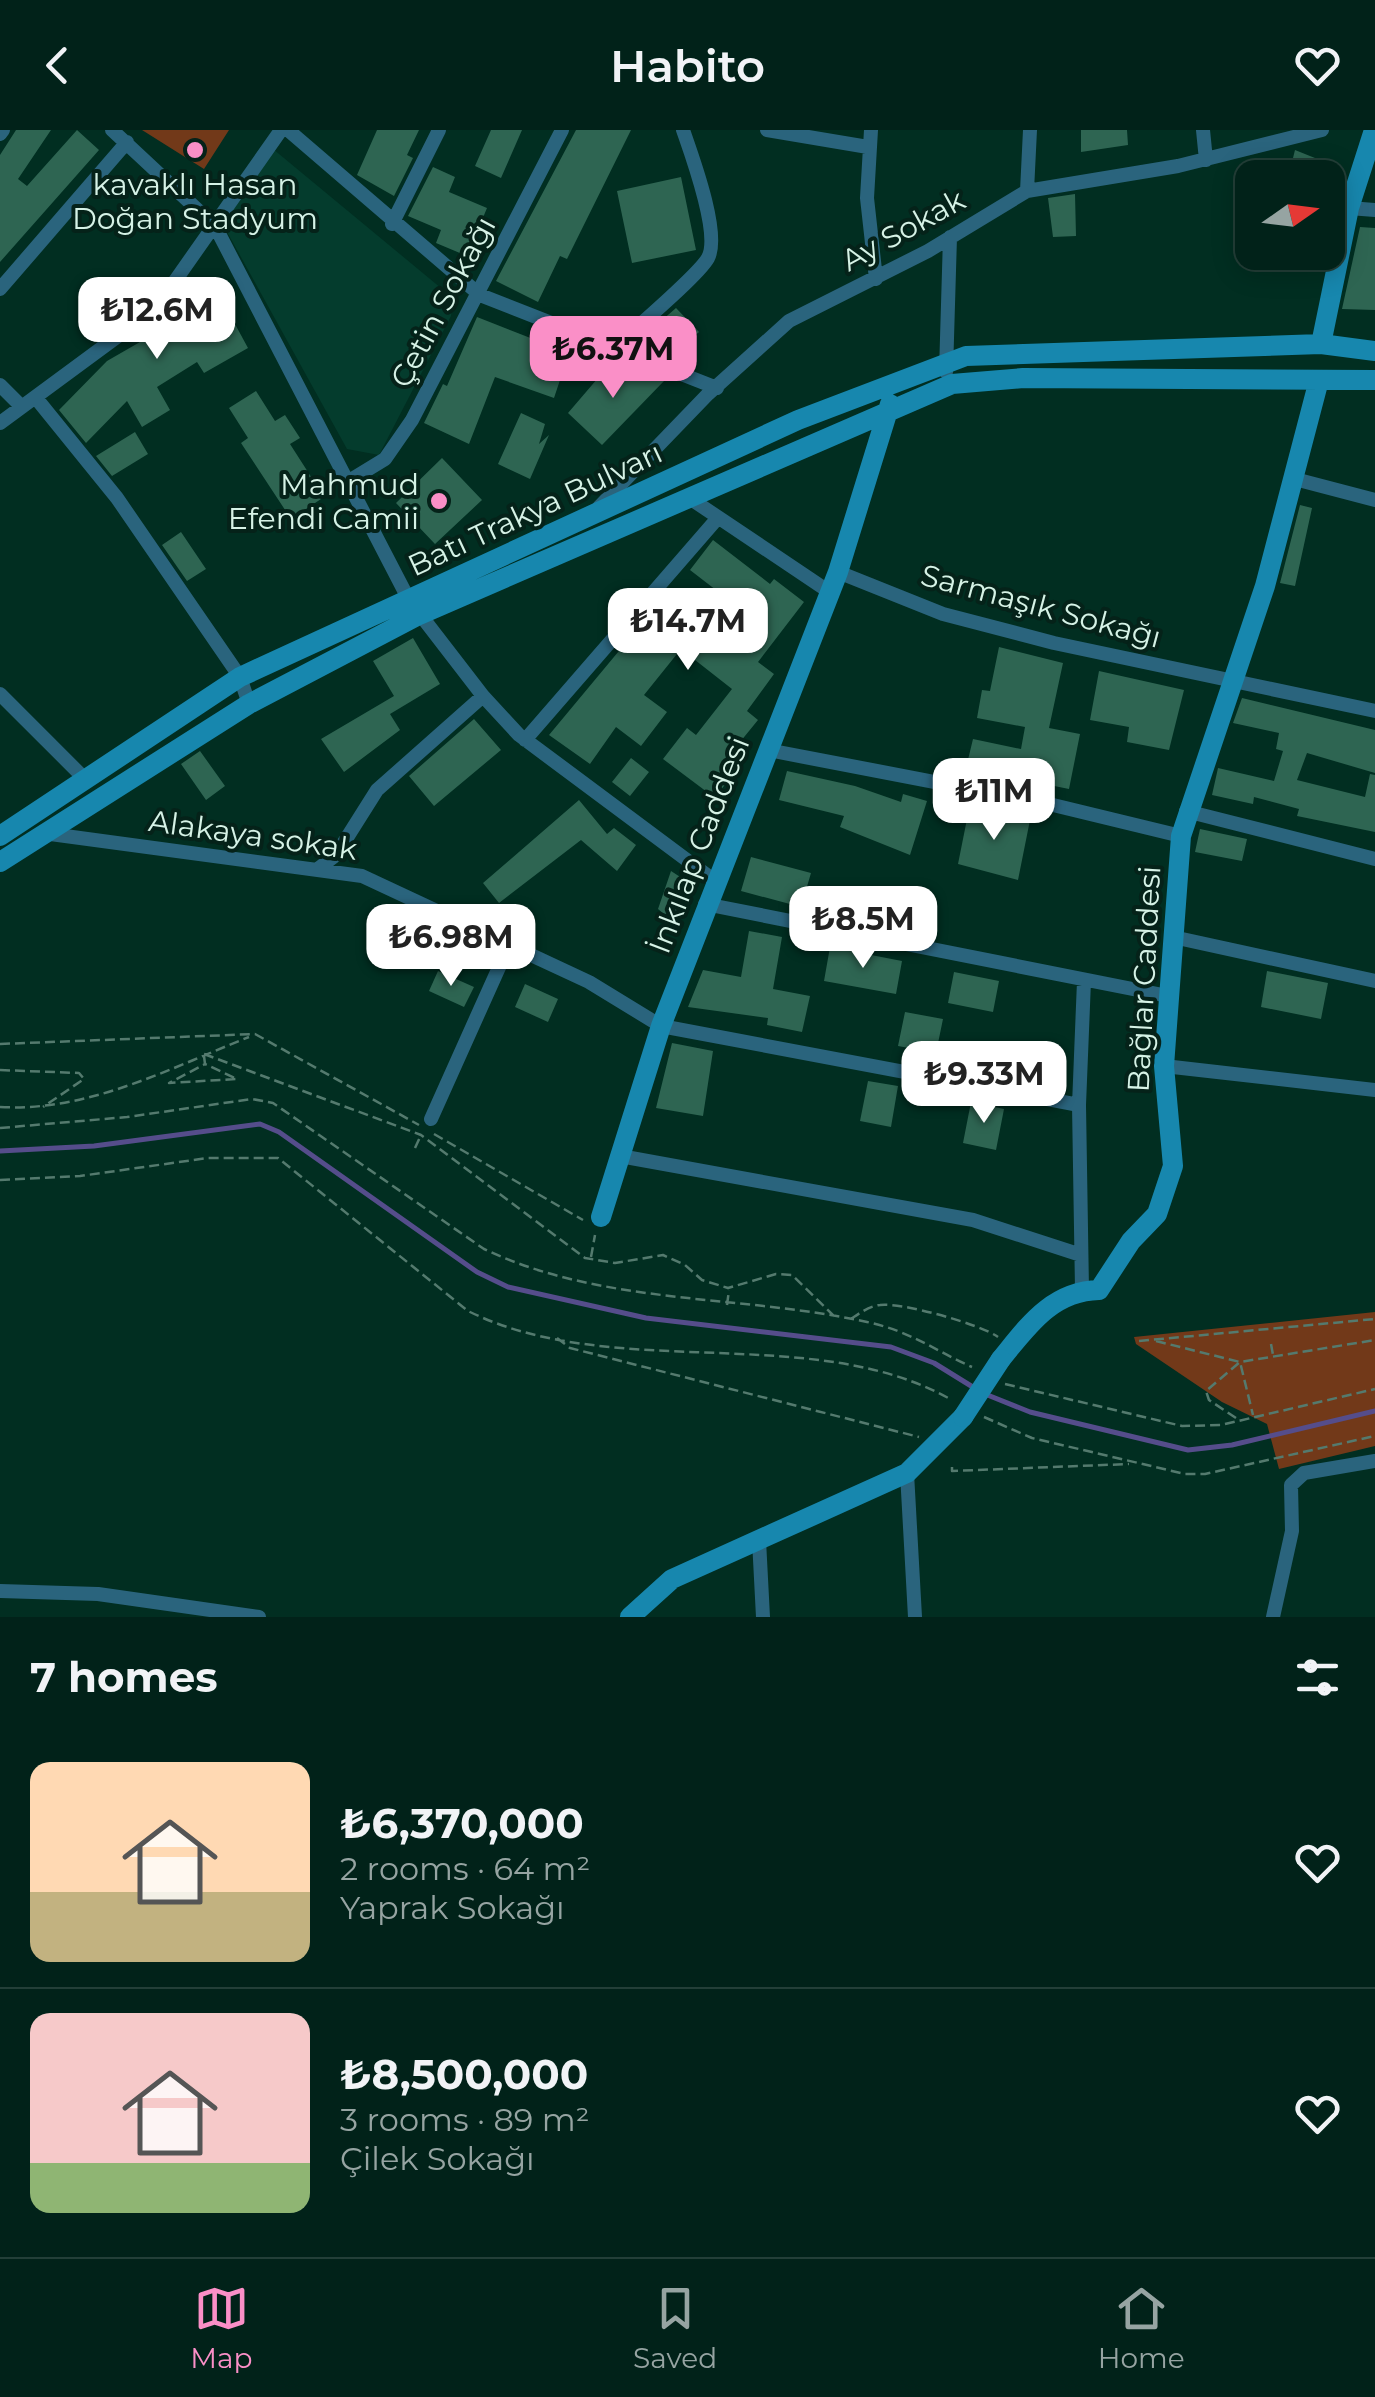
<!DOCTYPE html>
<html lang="en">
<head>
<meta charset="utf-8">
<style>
  body { margin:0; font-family:Montserrat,sans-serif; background:#0f2f26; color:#f1f3f6; height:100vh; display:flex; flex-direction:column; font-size:38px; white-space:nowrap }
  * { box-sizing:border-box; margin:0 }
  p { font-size:32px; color:#96a4a2 }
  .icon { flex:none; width:55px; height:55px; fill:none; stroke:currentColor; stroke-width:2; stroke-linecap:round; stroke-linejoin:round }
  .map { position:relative; height:1487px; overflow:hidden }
  .sheet { display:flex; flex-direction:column; background:#012219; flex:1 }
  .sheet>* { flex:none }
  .needle { width:65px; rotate:76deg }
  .tools { position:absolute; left:1235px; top:30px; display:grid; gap:20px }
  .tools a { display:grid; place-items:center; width:110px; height:110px; border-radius:20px; background:#012219; box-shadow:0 5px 25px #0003,0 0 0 2px #233f38; font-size:50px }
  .price { position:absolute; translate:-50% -85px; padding:0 22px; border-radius:20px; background:#fff; color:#222; font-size:32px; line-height:65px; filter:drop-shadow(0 2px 5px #0008) }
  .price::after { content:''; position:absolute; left:50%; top:60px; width:30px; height:22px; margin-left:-15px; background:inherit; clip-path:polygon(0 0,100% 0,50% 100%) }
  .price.current { background:#fa8fc7; color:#111 }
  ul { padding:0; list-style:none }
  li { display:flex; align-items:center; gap:30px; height:250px; padding:0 30px }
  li+li { border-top:2px solid #233f38 }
  li span { display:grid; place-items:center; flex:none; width:280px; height:200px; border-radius:20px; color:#555 }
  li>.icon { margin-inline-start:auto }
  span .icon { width:120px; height:120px; fill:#fffc; stroke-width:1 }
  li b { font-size:42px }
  h2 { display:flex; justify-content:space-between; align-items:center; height:120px; padding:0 30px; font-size:42px }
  header { display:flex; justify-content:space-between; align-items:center; height:130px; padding:0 30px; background:#012219; font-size:45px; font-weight:600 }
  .menu { display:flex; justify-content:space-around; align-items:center; height:140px; border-top:2px solid #233f38; background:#012219; font-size:28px; color:#96a4a2 }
  .menu a { display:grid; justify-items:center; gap:5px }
  .menu .current { color:#fa8fc7 }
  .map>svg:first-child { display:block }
  .built { fill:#043c2d }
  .green { fill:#723919 }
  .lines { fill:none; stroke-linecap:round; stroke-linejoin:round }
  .stream { stroke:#554d8b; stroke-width:5 }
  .building { fill:#2e6552 }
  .path { stroke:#547a6e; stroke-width:2.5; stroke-dasharray:10 5; stroke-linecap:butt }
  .street { stroke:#2a647d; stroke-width:14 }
  .secondary { stroke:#1787ae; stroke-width:20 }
  .secondary-bridge { stroke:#1787ae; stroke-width:20 }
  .poi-dot { fill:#fa8fc7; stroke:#052219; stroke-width:4 }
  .labels { text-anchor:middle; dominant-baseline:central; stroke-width:8; stroke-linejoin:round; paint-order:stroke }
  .poi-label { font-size:30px; fill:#d6f2e6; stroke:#052219 }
  .street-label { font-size:30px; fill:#d6f2e6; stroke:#052219 }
</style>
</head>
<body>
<header><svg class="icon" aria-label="back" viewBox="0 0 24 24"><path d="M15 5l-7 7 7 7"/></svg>Habito<svg class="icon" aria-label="heart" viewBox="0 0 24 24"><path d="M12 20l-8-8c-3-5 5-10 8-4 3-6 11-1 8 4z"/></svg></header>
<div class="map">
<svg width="1375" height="1487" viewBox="0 0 1375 1487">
  <rect width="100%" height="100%" fill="#012e21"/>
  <path class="built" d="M 267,14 L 453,168 L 451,186 L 379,325 L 347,319 L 221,91 Z"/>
  <path class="green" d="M 142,0 L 229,0 L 204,39 Z
    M 1375,1182 L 1375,1316 L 1279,1339 L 1267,1294 L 1222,1272 L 1136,1214 L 1134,1207 Z"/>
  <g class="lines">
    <path class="stream" d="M 0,1021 L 94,1016 L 260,994 L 279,1002 L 477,1142 L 508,1157 L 646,1188 L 891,1217 L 934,1233 L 976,1259
      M 985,1264 L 1030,1282 L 1188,1320 L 1232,1315 L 1375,1281"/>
  </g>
  <path class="building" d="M 16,0 L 51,0 L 18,49 L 27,56 L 77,0 L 99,20 L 0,132 L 0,25 Z
    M 377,0 L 419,0 L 407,25 L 413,28 L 394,66 L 357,45 Z
    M 491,0 L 522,0 L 501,48 L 475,36 Z
    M 576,0 L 631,0 L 567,129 L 560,126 L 538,172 L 496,151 Z
    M 1081,0 L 1127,0 L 1128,15 L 1081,22 Z
    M 1295,20 L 1335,36 L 1330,48 L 1288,48 Z
    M 433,37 L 455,47 L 449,62 L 487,78 L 467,126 L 436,113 L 441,100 L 408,86 Z
    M 681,47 L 696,120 L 632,133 L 617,61 Z
    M 1075,64 L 1076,106 L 1053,107 L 1048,68 Z
    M 1360,97 L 1375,98 L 1375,180 L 1342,179 Z
    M 211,150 L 248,218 L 204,243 L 197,232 L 157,257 L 170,280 L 142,297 L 127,271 L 86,313 L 59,280 L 107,231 L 140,212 L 136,206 L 163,186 L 174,171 Z
    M 676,178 L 699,202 L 679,219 L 645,205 Z
    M 477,187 L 569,223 L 554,268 L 495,247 L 469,314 L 424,293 L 443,254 L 447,256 Z
    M 610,234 L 664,251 L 602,315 L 568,283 Z
    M 256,261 L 275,291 L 285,285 L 300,308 L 290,314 L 324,367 L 291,389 L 241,313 L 248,308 L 229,278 Z
    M 521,283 L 545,294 L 539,314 L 549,305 L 530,349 L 498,334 Z
    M 135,302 L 148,324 L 112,346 L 96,326 Z
    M 442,328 L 482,370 L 435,414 L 396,373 Z
    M 1300,375 L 1312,378 L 1295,456 L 1280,453 Z
    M 181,402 L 206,439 L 187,451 L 162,415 Z
    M 713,410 L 770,454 L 774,449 L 804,472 L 758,532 L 774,544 L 747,581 L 758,590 L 727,628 L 738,637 L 715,668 L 663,629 L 687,598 L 696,605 L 732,559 L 681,519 L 644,565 L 667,582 L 641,616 L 616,597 L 590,634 L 549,605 L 668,462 L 729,508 L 747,484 L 690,440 Z
    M 413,508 L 440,554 L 390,584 L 400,600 L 344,642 L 321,609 L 394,566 L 373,531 Z
    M 999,517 L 1063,533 L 1049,598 L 1080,604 L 1069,659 L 966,638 L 973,609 L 1021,619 L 1025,597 L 977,588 L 982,560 L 990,561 Z
    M 1099,541 L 1184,560 L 1169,620 L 1127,612 L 1129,597 L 1090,590 Z
    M 1242,568 L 1375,600 L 1375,643 L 1307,623 L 1297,650 L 1365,667 L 1370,644 L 1375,645 L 1375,702 L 1297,686 L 1299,679 L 1254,667 L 1253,674 L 1212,665 L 1218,638 L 1274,651 L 1283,621 L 1276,619 L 1279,603 L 1233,593 Z
    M 474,589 L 501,620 L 434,676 L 409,646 Z
    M 200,621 L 225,656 L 206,670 L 181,634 Z
    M 631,628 L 649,642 L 630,666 L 612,652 Z
    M 787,641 L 855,656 L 901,672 L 903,664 L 927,671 L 910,725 L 840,697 L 844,686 L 779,670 Z
    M 579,670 L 607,704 L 614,698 L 636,715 L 617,741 L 581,710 L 499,773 L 483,753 Z
    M 969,679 L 1030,690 L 1018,750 L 958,734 Z
    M 1200,699 L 1247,709 L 1242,731 L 1195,722 Z
    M 751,727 L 811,743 L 801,777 L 741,761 Z
    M 671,741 L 691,754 L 676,794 L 658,779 Z
    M 749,801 L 782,807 L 773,859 L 810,866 L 802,902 L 767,895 L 768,888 L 688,877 L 703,840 L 741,847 Z
    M 830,817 L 902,831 L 896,864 L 824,851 Z
    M 438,841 L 474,857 L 464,877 L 429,861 Z
    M 1267,841 L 1328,853 L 1321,889 L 1261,877 Z
    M 954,842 L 999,851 L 993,882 L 948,873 Z
    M 525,854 L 558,869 L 548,892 L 515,877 Z
    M 905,882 L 943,889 L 936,923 L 898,916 Z
    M 672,913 L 713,921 L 703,986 L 656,978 Z
    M 868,951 L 898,956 L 891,997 L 860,991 Z
    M 971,972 L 1004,979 L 996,1020 L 963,1013 Z"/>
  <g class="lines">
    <path class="path" d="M 0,914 L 255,904 L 419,995
      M 204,924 L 421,1005 L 585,1128 L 615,1133 L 663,1125 L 685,1135 L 702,1150 L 728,1158 L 776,1144 L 792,1145 L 836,1188
      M 204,926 L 205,934 L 237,949 L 169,953 L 205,934
      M 0,940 L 79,943 L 84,949 L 43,977
      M 0,977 C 88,982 168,939 249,907
      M 0,998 L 127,987 L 252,969 L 273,973 L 484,1119 C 604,1176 740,1164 867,1192 C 910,1201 934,1220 972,1237
      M 434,1004 L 583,1090
      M 415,1018 L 420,1007
      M 0,1050 L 80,1046 L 208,1028 L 278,1028 L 468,1181 C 613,1253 811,1191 950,1269
      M 591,1127 L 595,1105
      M 727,1175 L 729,1160
      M 851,1189 C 860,1183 869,1176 880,1175 C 901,1172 980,1194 998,1207
      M 557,1208 L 570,1218 L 919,1307
      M 1139,1211 L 1375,1189
      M 1156,1211 L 1240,1232 L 1375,1210
      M 1271,1214 L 1273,1225
      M 1005,1254 L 1182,1296 L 1221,1295 L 1375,1259
      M 984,1287 L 1032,1308 L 1185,1344 L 1205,1344 L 1375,1306
      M 1236,1288 L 1209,1270 L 1206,1261 L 1240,1232 L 1253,1285
      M 952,1337 L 952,1341 L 1129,1334"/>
    <path class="street" d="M 112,0 L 215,96 L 409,470 L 483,566 L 519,605 L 715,751
      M 288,0 L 480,165 L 717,258
      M 767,0 L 868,17
      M 871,0 L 867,68 L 876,149
      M 1203,0 L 1206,30
      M 0,4 L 3,0
      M 1027,61 L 1030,0
      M 1349,78 L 1375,80
      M 392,94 L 439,0
      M 0,159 L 127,12
      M 613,219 C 632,201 698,146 708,128 C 721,104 692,26 683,0
      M 946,242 L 950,107
      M 0,255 L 22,277
      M 36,268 L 117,368 L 240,547 L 249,574
      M 0,293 L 156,178 L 281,0
      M 1291,348 L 1375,370
      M 349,351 L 385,329 L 412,290 L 562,0
      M 688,367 L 828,461
      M 599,377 L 708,264 L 789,191 L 928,121 L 1027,61 L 1178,36 L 1322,0
      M 838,442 L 943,484 L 1054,513 L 1375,581
      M 0,564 L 85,649
      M 525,610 L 716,390
      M 768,620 L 1049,674 L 1181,706
      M 1186,681 L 1375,729
      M 43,703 L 362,746 L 589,852 L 661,896 L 1079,975
      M 319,738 L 336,725 L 377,660 L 483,566
      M 705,774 L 1168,866
      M 1173,807 L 1375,851
      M 1164,936 L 1375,960
      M 431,989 L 509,815
      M 620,1026 L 973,1090 L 1081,1125
      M 1082,1160 L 1079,975 L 1084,851
      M 907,1343 L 915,1487
      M 759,1410 L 763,1487
      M 0,1461 L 98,1464 L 259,1487
      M 1273,1487 L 1292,1401 L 1291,1355 L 1304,1343 L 1375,1331"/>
    <path class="secondary" d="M 1321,214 L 1349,78 L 1374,0
      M 0,706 L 240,547 L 798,290 L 966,226 L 1321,214 L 1375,221
      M 0,732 L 249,574 L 419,485 L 952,254 L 1023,248 L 1375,250
      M 601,1087 L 661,896 L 838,442 L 890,274
      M 1001,1229 C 1028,1196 1052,1161 1099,1160 L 1131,1111 L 1157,1084 L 1173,1036 L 1164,936 L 1181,706 L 1265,456 L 1319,250
      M 630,1487 L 672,1449 L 907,1343 L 963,1287"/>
    <path class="secondary-bridge" d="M 963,1287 L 1001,1229"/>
  </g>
  <g class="poi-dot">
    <circle cx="195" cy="20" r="10"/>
    <circle cx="439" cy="371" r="10"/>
  </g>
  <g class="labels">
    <g class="poi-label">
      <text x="195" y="54">kavaklı Hasan<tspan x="195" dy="34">Doğan Stadyum</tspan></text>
      <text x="419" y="354" text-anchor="end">Mahmud<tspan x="419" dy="34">Efendi Camii</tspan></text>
    </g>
    <g class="street-label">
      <text transform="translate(903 100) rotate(-29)">Ay Sokak</text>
      <text transform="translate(443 172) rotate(-62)">Çetin Sokağı</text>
      <text transform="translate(535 379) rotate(-25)">Batı Trakya Bulvarı</text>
      <text transform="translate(1041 476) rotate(15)">Sarmaşık Sokağı</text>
      <text transform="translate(253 705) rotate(8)">Alakaya sokak</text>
      <text transform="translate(699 715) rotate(-69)">İnkılap Caddesi</text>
      <text transform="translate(1144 849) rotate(-87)">Bağlar Caddesi</text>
    </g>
  </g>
</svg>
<div class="tools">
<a><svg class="needle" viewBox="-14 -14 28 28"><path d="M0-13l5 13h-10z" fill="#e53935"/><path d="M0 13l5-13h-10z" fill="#96a4a2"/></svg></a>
</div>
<b class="price" style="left:157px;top:232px">₺12.6M</b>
<b class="price current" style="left:613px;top:271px">₺6.37M</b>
<b class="price" style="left:688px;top:543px">₺14.7M</b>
<b class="price" style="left:994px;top:713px">₺11M</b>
<b class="price" style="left:863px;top:841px">₺8.5M</b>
<b class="price" style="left:451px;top:859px">₺6.98M</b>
<b class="price" style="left:984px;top:996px">₺9.33M</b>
</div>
<section class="sheet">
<h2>7 homes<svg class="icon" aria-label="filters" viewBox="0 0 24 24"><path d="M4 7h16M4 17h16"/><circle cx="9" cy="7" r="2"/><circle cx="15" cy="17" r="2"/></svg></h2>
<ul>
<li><span style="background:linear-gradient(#ffd9b3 65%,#c2b280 0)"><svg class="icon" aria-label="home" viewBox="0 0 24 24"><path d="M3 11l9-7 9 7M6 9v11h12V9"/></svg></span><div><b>₺6,370,000</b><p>2 rooms · 64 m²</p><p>Yaprak Sokağı</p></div><svg class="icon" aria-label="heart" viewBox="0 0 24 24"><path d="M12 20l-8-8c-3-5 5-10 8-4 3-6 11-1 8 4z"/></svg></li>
<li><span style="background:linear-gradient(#f6c9c9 75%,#8fb573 0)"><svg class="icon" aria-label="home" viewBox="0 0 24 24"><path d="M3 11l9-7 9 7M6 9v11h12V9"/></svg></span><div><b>₺8,500,000</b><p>3 rooms · 89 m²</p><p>Çilek Sokağı</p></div><svg class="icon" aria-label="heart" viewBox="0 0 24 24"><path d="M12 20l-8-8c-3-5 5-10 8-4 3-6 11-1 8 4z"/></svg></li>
</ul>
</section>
<nav class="menu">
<a class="current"><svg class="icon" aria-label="map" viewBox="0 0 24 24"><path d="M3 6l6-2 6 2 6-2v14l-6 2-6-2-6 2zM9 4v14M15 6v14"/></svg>Map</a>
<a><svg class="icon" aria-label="saved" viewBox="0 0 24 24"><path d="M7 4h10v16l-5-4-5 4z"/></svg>Saved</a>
<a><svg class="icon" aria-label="home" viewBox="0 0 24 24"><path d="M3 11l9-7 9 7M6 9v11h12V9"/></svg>Home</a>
</nav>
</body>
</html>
